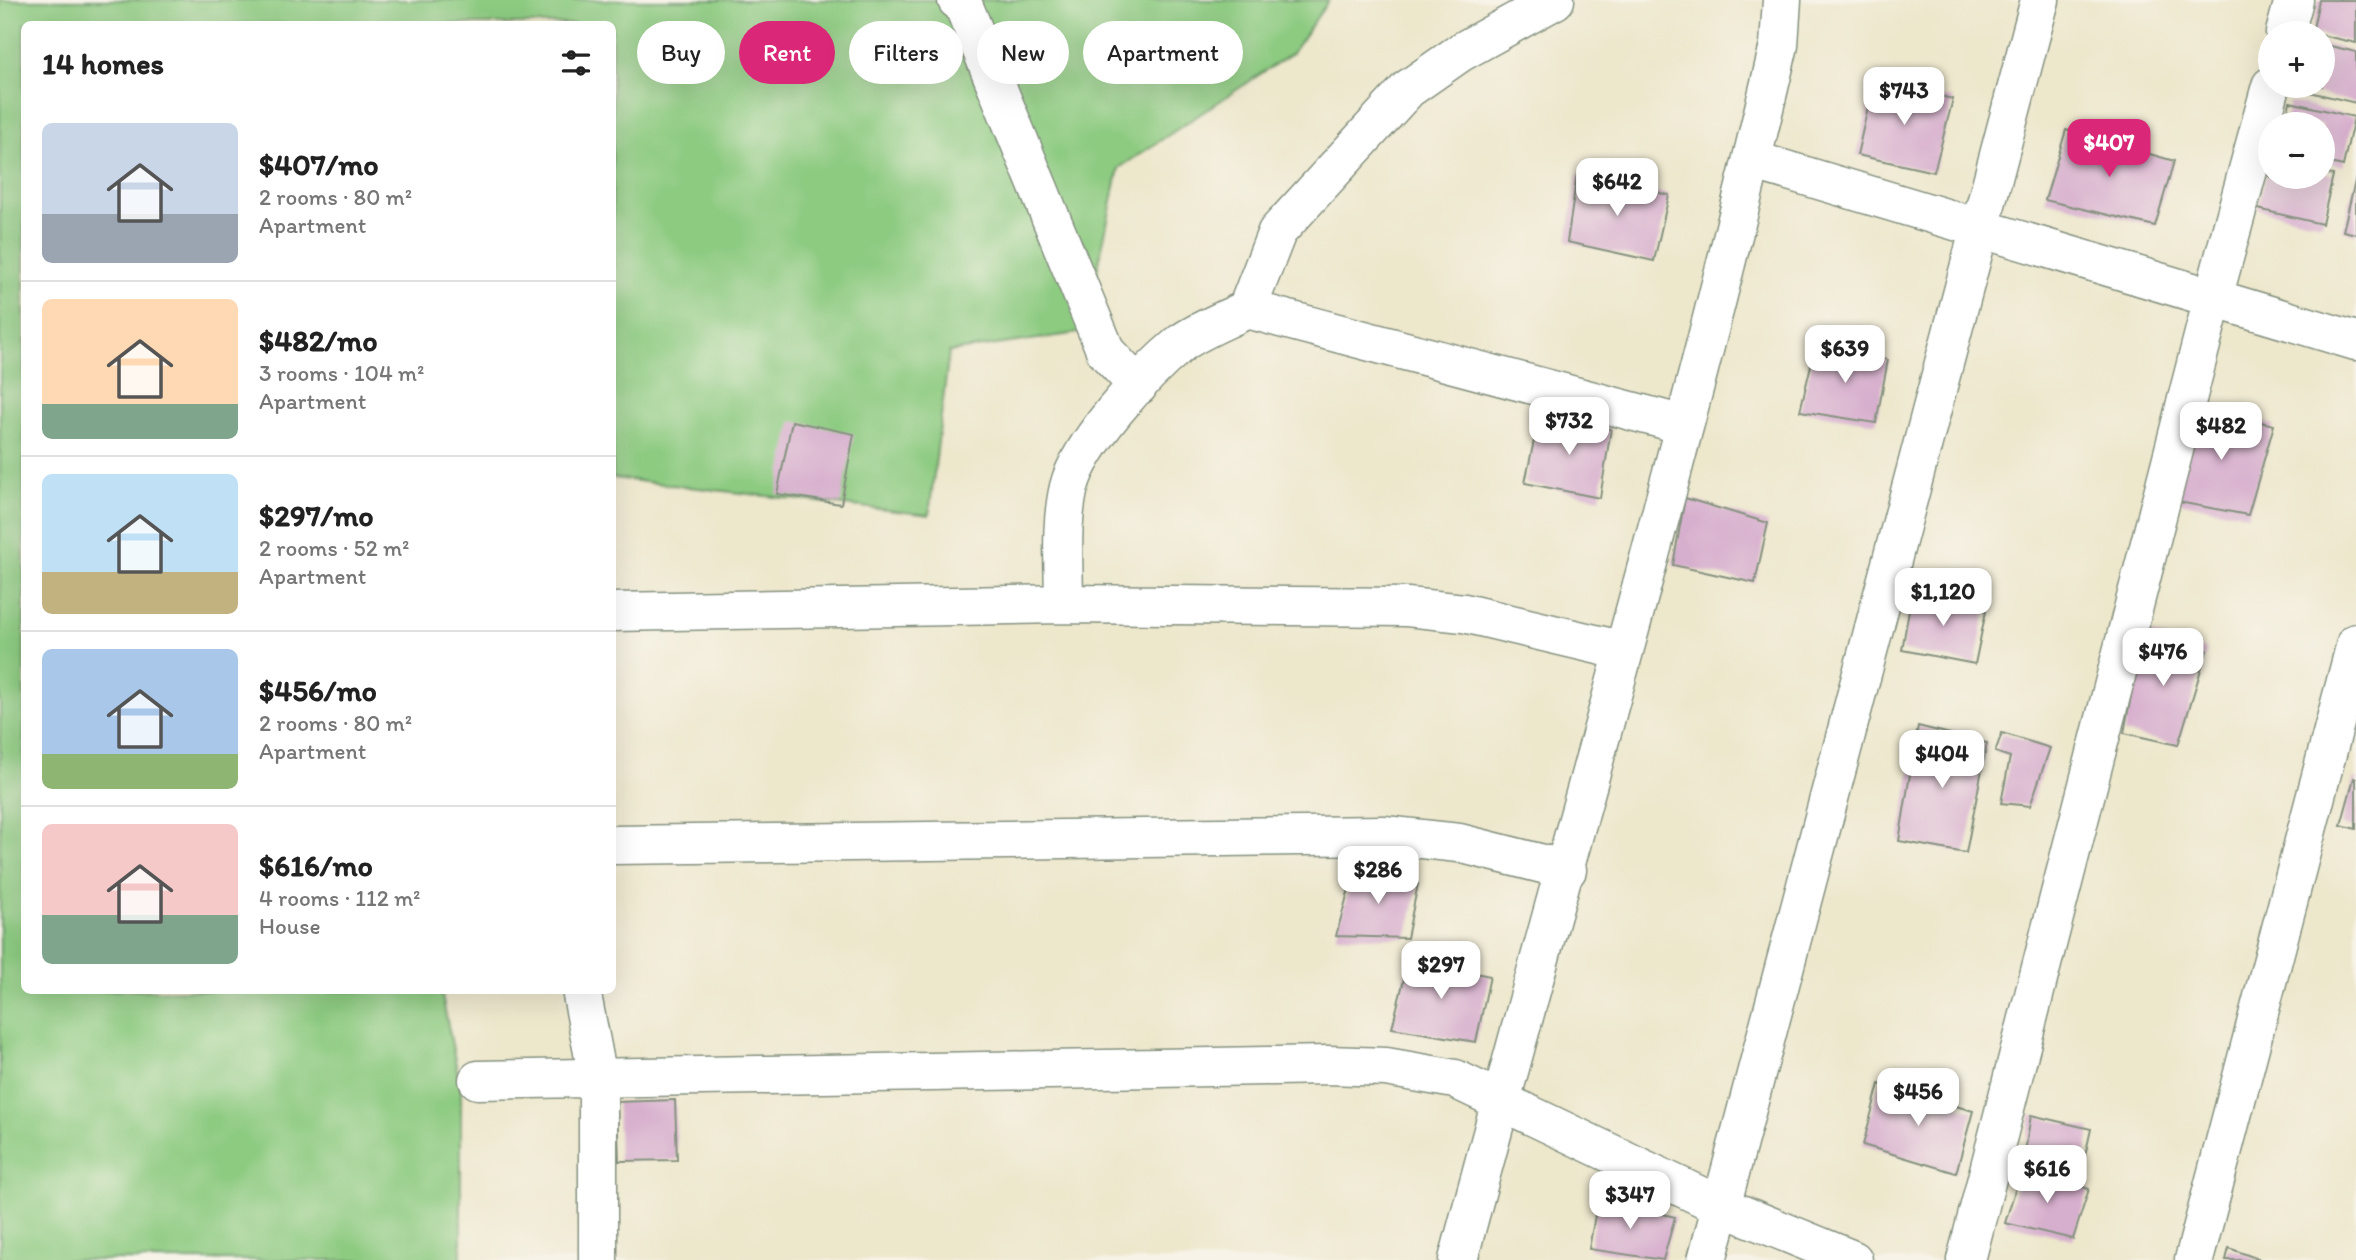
<!DOCTYPE html>
<html lang="en">
<head>
<meta charset="utf-8">
<style>
  body { margin:0; font-family:Itim,sans-serif; background:#f2f2f2; color:#222; height:100vh; display:flex; flex-direction:column; font-size:26px; white-space:nowrap }
  * { box-sizing:border-box; margin:0 }
  p { font-size:23px; color:#767676 }
  .icon { flex:none; width:38px; height:38px; fill:none; stroke:currentColor; stroke-width:2; stroke-linecap:round; stroke-linejoin:round }
  .map { position:relative; flex:1; overflow:hidden }
  .panel { position:absolute; left:21px; top:21px; width:595px; height:973px; display:flex; flex-direction:column; background:#fff; border-radius:10px; box-shadow:0 7px 28px #0002 }
  .panel>* { flex:none }
  .top-card { position:absolute; left:637px; top:21px; width:665px; height:63px; display:flex; gap:14px }
  .controls { position:absolute; left:2258px; top:21px; display:grid; gap:14px }
  .controls a { display:grid; place-items:center; width:77px; height:77px; border-radius:50%; background:#fff; box-shadow:0 7px 28px #0002; font-size:35px }
  .price { position:absolute; translate:-50% -60px; padding:0 16px; border-radius:14px; background:#fff; color:#222; font-size:23px; line-height:46px; filter:drop-shadow(0 2px 4px #0008) }
  .price::after { content:''; position:absolute; left:50%; top:42px; width:21px; height:16px; margin-left:-10px; background:inherit; clip-path:polygon(0 0,100% 0,50% 100%) }
  .price.on { background:#db2777; color:#fff }
  ul { padding:0; list-style:none }
  li { display:flex; align-items:center; gap:21px; height:175px; padding:0 21px }
  li+li { border-top:2px solid #e0e0e0 }
  li span { display:grid; place-items:center; flex:none; width:196px; height:140px; border-radius:10px; color:#555 }
  li>.icon { margin-inline-start:auto }
  span .icon { width:84px; height:84px; fill:#fffc; stroke-width:1 }
  li b { font-size:30px }
  h2 { display:flex; justify-content:space-between; align-items:center; height:84px; padding:0 21px; font-size:30px }
  .chip { padding:0 24px; border-radius:32px; background:#fff; box-shadow:0 7px 28px #0002; font-size:24px; line-height:63px }
  .chip.on { background:#db2777; color:#fff }
  .map>svg:first-child { display:block }
  .green { fill:#8dcb81; stroke:#56845a; stroke-width:2 }
  .building { fill:#d7afce }
  .lines { fill:none; stroke-linecap:round; stroke-linejoin:round }
  .minor-casing { stroke:#869280; stroke-width:41 }
  .minor { stroke:#fff; stroke-width:38 }
</style>
</head>
<body>
<div class="map">
<svg width="2356" height="1260" viewBox="0 0 2356 1260">
  <rect width="100%" height="100%" fill="#f7f3e8"/>
  <filter id="ink" filterUnits="userSpaceOnUse"><feTurbulence type="fractalNoise" baseFrequency=".0143" numOctaves="2"/><feDisplacementMap in="SourceGraphic" scale="14" xChannelSelector="R" yChannelSelector="G"/><feConvolveMatrix kernelMatrix="1 2 1 2 8 2 1 2 1" color-interpolation-filters="sRGB"/></filter>
  <filter id="wash" filterUnits="userSpaceOnUse"><feTurbulence type="fractalNoise" baseFrequency=".00686" numOctaves="4" result="noise"/><feDisplacementMap in="SourceGraphic" scale="28" xChannelSelector="R" yChannelSelector="G"/><feGaussianBlur stdDeviation="1.57" result="paint"/><feColorMatrix in="noise" values="0 0 0 0 0 0 0 0 0 0 0 0 0 0 0 0 0 1.4 0 .05"/><feComposite in="paint" operator="in"/></filter>
  <g filter="url(#wash)">
    <rect width="100%" height="100%" fill="#ede7cc"/>
    <path class="green" d="M 0,0 L 1329,0 L 1292,53 L 1119,168 L 1084,332 L 949,352 L 929,515 L 613,478 L 612,24 L 24,24 L 24,990 L 441,991 L 461,1089 L 461,1260 L 0,1260 Z"/>
    <g id="blocks">
      <path class="building" d="M 2319,0 L 2356,0 L 2356,43 L 2312,33 Z
        M 2322,44 L 2356,52 L 2356,103 L 2297,89 L 2297,86 L 2322,86 Z
        M 1874,81 L 1953,99 L 1934,172 L 1857,155 Z
        M 2290,102 L 2354,117 L 2343,166 L 2322,161 L 2322,124 L 2285,124 Z
        M 2066,130 L 2174,161 L 2155,226 L 2045,200 Z
        M 2269,161 L 2270,177 L 2322,177 L 2322,173 L 2333,175 L 2322,224 L 2258,209 Z
        M 1577,175 L 1669,195 L 1654,261 L 1567,242 Z
        M 2356,177 L 2356,234 L 2343,231 Z
        M 1816,344 L 1888,360 L 1876,423 L 1800,411 Z
        M 2195,407 L 2274,425 L 2248,515 L 2168,500 Z
        M 1539,417 L 1611,429 L 1600,498 L 1525,483 Z
        M 792,421 L 854,434 L 841,504 L 777,494 Z
        M 1685,498 L 1768,523 L 1755,583 L 1673,565 Z
        M 1913,587 L 1986,611 L 1975,664 L 1902,650 Z
        M 2143,632 L 2207,650 L 2178,745 L 2124,733 Z
        M 1918,726 L 1987,743 L 1966,853 L 1899,841 Z
        M 2002,733 L 2050,748 L 2030,806 L 2001,803 L 2010,757 L 1995,752 Z
        M 2354,778 L 2356,779 L 2356,829 L 2341,825 Z
        M 1355,867 L 1418,884 L 1407,938 L 1336,936 Z
        M 1409,959 L 1490,976 L 1476,1042 L 1392,1028 Z
        M 1879,1084 L 1973,1111 L 1956,1173 L 1863,1145 Z
        M 675,1100 L 677,1160 L 619,1161 L 617,1102 Z
        M 2031,1115 L 2091,1129 L 2083,1165 L 2025,1152 Z
        M 2022,1168 L 2089,1189 L 2073,1239 L 2005,1223 Z
        M 1598,1198 L 1675,1217 L 1663,1260 L 1589,1249 Z
        M 2229,1248 L 2261,1260 L 2226,1260 Z"/>
    </g>
  </g>
  <g filter="url(#ink)">
    <use href="#blocks" fill-opacity="0" stroke="#869280" stroke-width="2"/>
    <g class="lines">
      <defs>
        <path id="minor" d="M 957,0 L 962,2 L 1106,352 L 1138,386
          M 2285,33 L 2294,0
          M 1752,160 L 2356,341
          M 1247,309 L 1277,232 L 1408,89 L 1461,52 L 1555,0
          M 1064,604 C 1064,566 1060,524 1069,487 C 1080,443 1145,373 1180,344 C 1199,330 1226,320 1247,309 L 1684,425
          M 612,612 L 1064,604 L 1407,607 L 1464,613 L 1624,651
          M 612,845 L 1384,835 L 1459,843 L 1567,870
          M 581,990 L 598,1078 L 598,1260
          M 478,1080 L 1328,1065 L 1386,1067 L 1455,1079 L 1721,1206 L 1853,1260
          M 1458,1260 C 1566,855 1684,453 1779,45 L 1782,0
          M 1707,1260 L 2040,0
          M 1966,1260 L 2213,298 L 2271,86
          M 2194,1260 L 2356,643"/>
      </defs>
      <use href="#minor" class="minor-casing"/>
      <use href="#minor" class="minor"/>
    </g>
  </g>
</svg>
<div class="controls">
<a>+</a>
<a>−</a>
</div>
<b class="price" style="left:1904px;top:127px">$743</b>
<b class="price on" style="left:2109px;top:179px">$407</b>
<b class="price" style="left:1617px;top:218px">$642</b>
<b class="price" style="left:1845px;top:385px">$639</b>
<b class="price" style="left:1569px;top:457px">$732</b>
<b class="price" style="left:2221px;top:462px">$482</b>
<b class="price" style="left:1943px;top:628px">$1,120</b>
<b class="price" style="left:2163px;top:688px">$476</b>
<b class="price" style="left:1942px;top:790px">$404</b>
<b class="price" style="left:1378px;top:906px">$286</b>
<b class="price" style="left:1441px;top:1001px">$297</b>
<b class="price" style="left:1918px;top:1128px">$456</b>
<b class="price" style="left:2047px;top:1205px">$616</b>
<b class="price" style="left:1630px;top:1231px">$347</b>
<div class="top-card">
<a class="chip">Buy</a>
<a class="chip on">Rent</a>
<a class="chip">Filters</a>
<a class="chip">New</a>
<a class="chip">Apartment</a>
</div>
<section class="panel">
<h2>14 homes<svg class="icon" aria-label="filters" viewBox="0 0 24 24"><path d="M4 7h16M4 17h16"/><circle cx="9" cy="7" r="2"/><circle cx="15" cy="17" r="2"/></svg></h2>
<ul>
<li><span style="background:linear-gradient(#c9d6e8 65%,#9aa5b1 0)"><svg class="icon" aria-label="home" viewBox="0 0 24 24"><path d="M3 11l9-7 9 7M6 9v11h12V9"/></svg></span><div><b>$407/mo</b><p>2 rooms · 80 m²</p><p>Apartment</p></div></li>
<li><span style="background:linear-gradient(#ffd9b3 75%,#7fa58c 0)"><svg class="icon" aria-label="home" viewBox="0 0 24 24"><path d="M3 11l9-7 9 7M6 9v11h12V9"/></svg></span><div><b>$482/mo</b><p>3 rooms · 104 m²</p><p>Apartment</p></div></li>
<li><span style="background:linear-gradient(#bfe0f5 70%,#c2b280 0)"><svg class="icon" aria-label="home" viewBox="0 0 24 24"><path d="M3 11l9-7 9 7M6 9v11h12V9"/></svg></span><div><b>$297/mo</b><p>2 rooms · 52 m²</p><p>Apartment</p></div></li>
<li><span style="background:linear-gradient(#a9c7e8 75%,#8fb573 0)"><svg class="icon" aria-label="home" viewBox="0 0 24 24"><path d="M3 11l9-7 9 7M6 9v11h12V9"/></svg></span><div><b>$456/mo</b><p>2 rooms · 80 m²</p><p>Apartment</p></div></li>
<li><span style="background:linear-gradient(#f6c9c9 65%,#7fa58c 0)"><svg class="icon" aria-label="home" viewBox="0 0 24 24"><path d="M3 11l9-7 9 7M6 9v11h12V9"/></svg></span><div><b>$616/mo</b><p>4 rooms · 112 m²</p><p>House</p></div></li>
</ul>
</section>
</div>
</body>
</html>
